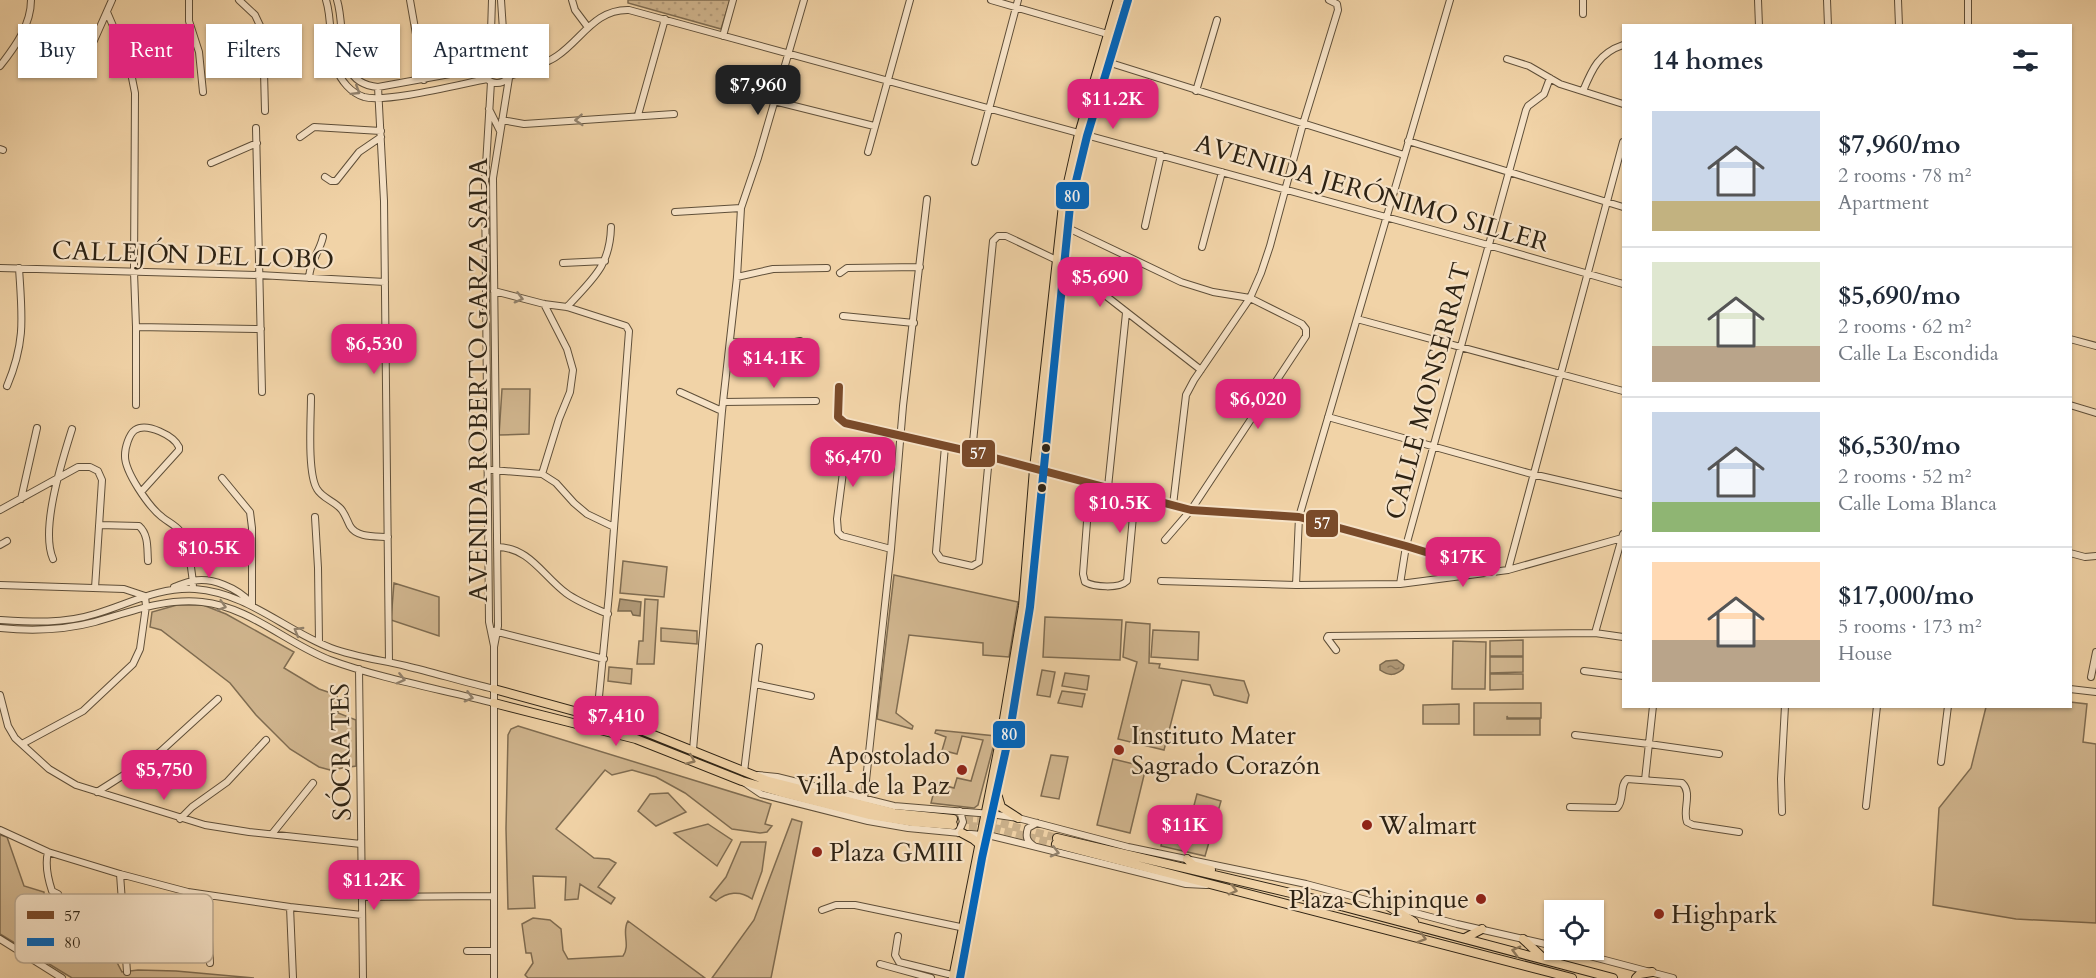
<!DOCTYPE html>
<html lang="en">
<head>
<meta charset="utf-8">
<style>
  body { margin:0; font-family:Cardo,serif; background:#f2f2f3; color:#1f2937; height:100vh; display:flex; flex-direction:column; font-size:22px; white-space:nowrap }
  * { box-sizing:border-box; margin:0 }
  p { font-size:20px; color:#747a83 }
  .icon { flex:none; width:33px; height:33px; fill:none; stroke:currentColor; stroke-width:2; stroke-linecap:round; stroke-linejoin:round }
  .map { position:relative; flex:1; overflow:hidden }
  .sheet { position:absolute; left:1622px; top:24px; width:450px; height:684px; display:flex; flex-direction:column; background:#fff; border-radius:0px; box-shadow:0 2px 4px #0004 }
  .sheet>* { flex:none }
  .hud { position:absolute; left:18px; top:24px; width:570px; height:54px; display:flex; gap:12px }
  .buttons { position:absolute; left:1544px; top:900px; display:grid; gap:12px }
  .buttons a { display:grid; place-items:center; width:60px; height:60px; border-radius:0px; background:#fff; box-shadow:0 2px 4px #0004; font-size:30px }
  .price { position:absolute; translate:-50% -51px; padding:0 14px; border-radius:12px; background:#db2777; color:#fff; font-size:20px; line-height:39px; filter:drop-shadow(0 2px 3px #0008) }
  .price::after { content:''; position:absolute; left:50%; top:36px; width:18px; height:14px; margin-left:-9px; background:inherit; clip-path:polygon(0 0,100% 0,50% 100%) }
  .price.active { background:#222; color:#fff }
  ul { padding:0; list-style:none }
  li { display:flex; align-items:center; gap:18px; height:150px; padding:0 30px }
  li+li { border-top:2px solid #e0e1e3 }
  li span { display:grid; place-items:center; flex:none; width:168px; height:120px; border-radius:0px; color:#555 }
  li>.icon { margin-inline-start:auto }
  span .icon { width:72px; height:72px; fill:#fffc; stroke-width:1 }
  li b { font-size:26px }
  h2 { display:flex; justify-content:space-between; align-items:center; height:72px; padding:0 30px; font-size:26px }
  .pill { padding:0 21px; border-radius:0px; background:#fff; box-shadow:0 2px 4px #0004; font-size:21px; line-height:54px }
  .pill.active { background:#db2777; color:#fff }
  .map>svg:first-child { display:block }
  .grass { fill:#d0b58e; stroke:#7f6c51; stroke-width:1.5 }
  .park { fill:url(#park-dots); stroke:#7f6c51; stroke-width:1.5 }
  .water { fill:url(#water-ripples); stroke:#7b694e; stroke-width:1.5 }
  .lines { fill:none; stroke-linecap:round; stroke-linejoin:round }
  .major-tunnel { stroke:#cab08a; stroke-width:8; stroke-dasharray:8 4; stroke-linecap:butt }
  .minor-casing { stroke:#5f4f39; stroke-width:8 }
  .major-casing { stroke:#2e2314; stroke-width:10 }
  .minor { stroke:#f6e2c6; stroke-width:6 }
  .major { stroke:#f1d3a7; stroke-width:8 }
  .bus-1-casing { stroke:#f6e2c6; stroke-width:12 }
  .bus-2-casing { stroke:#f6e2c6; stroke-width:12 }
  .bus-1 { stroke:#7a4b2a; stroke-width:8 }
  .bus-2 { stroke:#0065bd; stroke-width:8 }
  .oneway { stroke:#92826d }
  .oneway2 { stroke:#907b5e }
  .bus-dot { fill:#2e2314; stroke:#f6e2c6; stroke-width:2 }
  .poi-dot { fill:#8f2418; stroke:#f6e2c6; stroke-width:2 }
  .labels { text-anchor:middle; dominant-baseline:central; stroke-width:4.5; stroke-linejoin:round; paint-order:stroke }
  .street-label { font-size:26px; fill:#2e2314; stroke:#f6e2c6 }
  .poi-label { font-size:26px; fill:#2e2314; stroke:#f6e2c6; text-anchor:start }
  .key { fill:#f6e2c6; stroke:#baa991; stroke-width:1.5 }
  .key-label { font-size:16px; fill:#2e2314 }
  .line-badge { stroke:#f6e2c6; stroke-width:2 }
  .badge-label { font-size:16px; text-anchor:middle; font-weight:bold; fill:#fff }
</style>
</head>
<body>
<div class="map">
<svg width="2096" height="978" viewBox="0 0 2096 978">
  <defs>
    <pattern id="park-dots" width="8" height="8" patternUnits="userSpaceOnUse" patternTransform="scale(1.5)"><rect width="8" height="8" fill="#d0b58e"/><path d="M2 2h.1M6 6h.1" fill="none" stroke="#b39b7a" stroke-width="1.8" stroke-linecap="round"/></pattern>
    <pattern id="water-ripples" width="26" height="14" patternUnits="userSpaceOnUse" patternTransform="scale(1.5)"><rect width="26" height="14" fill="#af9775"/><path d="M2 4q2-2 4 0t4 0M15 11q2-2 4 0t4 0" fill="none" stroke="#8f7b5f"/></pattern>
  </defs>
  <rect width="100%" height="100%" fill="#f1d3a7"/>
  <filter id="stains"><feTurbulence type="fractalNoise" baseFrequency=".00333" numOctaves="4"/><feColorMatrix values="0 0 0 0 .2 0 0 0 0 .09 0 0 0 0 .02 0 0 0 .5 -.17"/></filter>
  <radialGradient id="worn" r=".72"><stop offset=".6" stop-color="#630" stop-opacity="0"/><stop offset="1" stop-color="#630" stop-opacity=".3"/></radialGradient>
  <path class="grass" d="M 502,389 L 530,389 L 529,434 L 499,435 Z
    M 623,561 L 667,567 L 664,597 L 620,593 Z
    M 894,575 L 1018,602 L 1009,657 L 983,655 L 983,643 L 909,635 L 896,713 L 913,726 L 912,729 L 877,719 Z
    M 394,583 L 439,597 L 439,636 L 391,620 Z
    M 645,599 L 658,600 L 654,664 L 637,664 L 639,641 L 643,641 Z
    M 177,605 L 203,605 L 226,614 L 294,652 L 284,668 L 319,689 L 337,695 L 338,713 L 356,720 L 356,766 L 330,770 L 319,767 L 290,749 L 256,715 L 230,683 L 161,630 L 150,627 L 152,612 Z
    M 1045,617 L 1122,620 L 1120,660 L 1043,657 Z
    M 1126,622 L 1150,624 L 1149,663 L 1160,664 L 1159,668 L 1244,681 L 1249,695 L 1247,703 L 1214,695 L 1210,685 L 1182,680 L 1164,750 L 1118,739 L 1137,662 L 1123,657 Z
    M 661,628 L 697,631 L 697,644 L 661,641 Z
    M 1153,630 L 1199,632 L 1198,660 L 1151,657 Z
    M 1523,640 L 1523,656 L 1490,656 L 1490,641 Z
    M 1453,641 L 1486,642 L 1485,689 L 1452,689 Z
    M 1490,657 L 1523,657 L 1523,672 L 1490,673 Z
    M 609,667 L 632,669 L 631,684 L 608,681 Z
    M 1042,670 L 1055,672 L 1050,697 L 1037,695 Z
    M 1065,673 L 1089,676 L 1087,690 L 1062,686 Z
    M 1490,674 L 1523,674 L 1523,689 L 1490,690 Z
    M 1062,691 L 1085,694 L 1082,707 L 1058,703 Z
    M 2070,702 L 2087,704 L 2083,742 L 2096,744 L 2096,923 L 2016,919 L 1933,905 L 1939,808 L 1971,768 L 1986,707 L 2070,706 Z
    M 1474,703 L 1541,703 L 1541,718 L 1508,718 L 1507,716 L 1507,719 L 1540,719 L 1540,735 L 1474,735 Z
    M 1459,704 L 1459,724 L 1423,724 L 1423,705 Z
    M 518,726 L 771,804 L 765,824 L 772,826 L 767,832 L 760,833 L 732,829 L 685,793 L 656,777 L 632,770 L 612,775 L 605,770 L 556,829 L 594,858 L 609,859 L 616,863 L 598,887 L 615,898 L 611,904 L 580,884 L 578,899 L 565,900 L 566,877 L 533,876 L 535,908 L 508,909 L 506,829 L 508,735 L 511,729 Z
    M 936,730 L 996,736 L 978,805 L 974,808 L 931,803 L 936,783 L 954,788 L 957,778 L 971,781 L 983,740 L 962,736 L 957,754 L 949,752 L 948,757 L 941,754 L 946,737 L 935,733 Z
    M 1051,755 L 1068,757 L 1059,799 L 1041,796 Z
    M 1113,759 L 1146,767 L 1130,833 L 1097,825 Z
    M 668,793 L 686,812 L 656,826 L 638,811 L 650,794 Z
    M 1197,794 L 1221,801 L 1205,856 L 1161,846 L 1164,830 L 1186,836 Z
    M 792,819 L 802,822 L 771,978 L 712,978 L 754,920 Z
    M 708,824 L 732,840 L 717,866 L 674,833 Z
    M 0,835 L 7,837 L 24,886 L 44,892 L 44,911 L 78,908 L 86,950 L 111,951 L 122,972 L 138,970 L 176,971 L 254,978 L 72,978 L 0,934 Z
    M 741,842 L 766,842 L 762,871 L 752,899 C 740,890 727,892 716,901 L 710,897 L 726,877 Z
    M 533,918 L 550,920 L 561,929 L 563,950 L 568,959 L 623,956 C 631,945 621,932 628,921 L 705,978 L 528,978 L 525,975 L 533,963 L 531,953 L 526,953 L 522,924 Z"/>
  <path class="park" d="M 628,0 L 730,0 L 721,29 L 628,3 Z"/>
  <path class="water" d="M 620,599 L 641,602 L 640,616 L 633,615 L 631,611 L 618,611 Z
    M 1397,660 L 1404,665 L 1403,669 C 1395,676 1389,676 1380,670 L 1380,665 L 1386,661 Z"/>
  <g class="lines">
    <path class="major-tunnel" d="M 953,819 L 996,822 L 1057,838
      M 957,825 L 995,828 L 1056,844"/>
    <defs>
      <path id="minor" d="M 189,0 L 189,21 L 199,52 L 203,92
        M 239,0 L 255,15 L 263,32 L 265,111
        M 326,0 C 333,22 328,47 336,68 C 341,81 351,93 364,97 C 386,103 461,84 487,79
        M 337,0 C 347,31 332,83 378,87 L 483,68
        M 410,0 L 424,80
        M 501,0 L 503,30 L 508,59
        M 572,0 L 575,10 L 587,26
        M 991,0 L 1111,35
        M 1583,0 L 1583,14
        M 1758,0 L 1759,26
        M 1827,0 L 1828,26
        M 1898,0 L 1899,26
        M 107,12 L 129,63 L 135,93 L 134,272 L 136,327 L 261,329
        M 1968,26 L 1968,0
        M 723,36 L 733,0
        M483 69a14 14 0 1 1 28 0a14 14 0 1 1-28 0Z
        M 487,58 L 491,32 L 492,0
        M 1507,59 L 1529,66 L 1560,84 L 1623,104
        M 1101,60 L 1404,155
        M 511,64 L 534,65
        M 0,66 C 15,47 31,25 31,0
        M 80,72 L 112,0
        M 510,76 C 523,71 546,64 557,56 C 582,39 595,9 629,10 L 1488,245 L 1623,284
        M 491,82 L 485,182 L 489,622 L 494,646
        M 378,87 L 384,201 L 389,662
        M 1196,91 L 1217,20
        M 1583,91 C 1592,69 1599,53 1623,45
        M 774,101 L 874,126
        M 489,109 L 500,131
        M 638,115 L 665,19
        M 502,120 L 524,124 L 674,114
        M 256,128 L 262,392
        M 300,137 L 314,127 L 381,131
        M 1408,141 L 1623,207
        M 0,149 L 3,150
        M 868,152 L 910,0
        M 975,162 L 1018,0
        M 211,163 L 257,143
        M 325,177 L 331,181 L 336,181 L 359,152 L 381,137
        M 675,212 L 741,208
        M 1145,226 L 1161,155
        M 1068,228 L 1181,282 L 1213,292 L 1250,298 L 1302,324 L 1306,329 L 1306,336 L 1191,510 L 1165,540
        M 1202,247 L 1222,172
        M 563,263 L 605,261
        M 0,268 L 259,275 L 385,282
        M 840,273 L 847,268 L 920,267
        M 737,277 L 773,269 L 827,268
        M 309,278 C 310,260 319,254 323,237
        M 494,291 L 544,304 L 567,307 L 626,326 L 629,331 L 609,594 L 597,717
        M 567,307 C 592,279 610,267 611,227
        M 843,316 L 914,323
        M 1357,319 L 1623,391
        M 136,327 L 136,405
        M 2070,339 L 2096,346
        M 730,342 L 790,343 L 800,341
        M 7,386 C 26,341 22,316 19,268
        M 839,387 L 838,417 L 845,423 L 972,452 L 1191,510 L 1299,517 L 1406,546 L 1491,572
        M 680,392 L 722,411
        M 311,397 C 311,417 307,473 317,489 C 322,498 334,501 341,509 C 345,514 347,520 350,526 C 357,538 375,536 388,537
        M 723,402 L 816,401
        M 2070,405 L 2096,413
        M 1328,417 L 1532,474 L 1623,495
        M 945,446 L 936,552 L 941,559 L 972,566 L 979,562 L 989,457
        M 846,449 L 837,519 L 838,532 L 842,536 L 891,549
        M 972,452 L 993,241 L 998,236 L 1006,236 L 1065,264 L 1201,370
        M 492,470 L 542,474 L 556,483 L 574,503 L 587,514 L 614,527
        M 542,474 L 559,419 L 570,392 L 573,370 L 567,349 L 544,304
        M 222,478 L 250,512 L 252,528 L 252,605
        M 1090,483 L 1083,574 L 1085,582 C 1094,587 1119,589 1127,581 L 1135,495
        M 1108,487 L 1126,313
        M 141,492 L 179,450 L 179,447 C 174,436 147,422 135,430 C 129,434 125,448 125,455 C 124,471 149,507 162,517 C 168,522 175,525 180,531 C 188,541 193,576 193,589
        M 21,499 L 37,428
        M 1173,505 L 1186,395 L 1194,380 L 1250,298 L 1261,273 L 1270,246 L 1303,124 L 1338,10 L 1337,4 L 1329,0
        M 0,510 L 78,467 L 90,467 L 98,471 L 102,480 L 95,588
        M 315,517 L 318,568 L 319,642
        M 99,525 L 139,526 C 149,535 147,549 148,561
        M 0,545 L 7,541
        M 497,547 C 529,547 543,576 566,593 C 578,602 594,608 608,614
        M 2070,553 L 2085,557 L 2096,556
        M 53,559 C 40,529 62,461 72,429
        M 1508,570 L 1623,142
        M 1161,581 L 1296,585 L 1400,584 L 1508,570 L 1622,538
        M 1400,584 L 1406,546 L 1526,110 L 1528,106 L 1544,94 L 1550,78
        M 0,585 L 124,589 L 145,596
        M 1296,585 L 1299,517 L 1450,0
        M 174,587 C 180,585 186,582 193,581 C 212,577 237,588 250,602
        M 0,620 C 32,622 63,624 95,614 C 129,604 158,587 195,589 C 248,593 284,630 331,648 C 355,657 381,660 406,666 C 435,673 464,682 494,689
        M 0,628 C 31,631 65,630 95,622 C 130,612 165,598 202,602 C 250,607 286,643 330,660 C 382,679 440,689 494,703
        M 494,631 L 604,659
        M 1595,633 L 1623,534
        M 1336,650 L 1327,638 L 1328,636 L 1595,633 L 1623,637
        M 359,669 L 363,978
        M 1584,671 L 1623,676
        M 2091,677 L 2096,652
        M 755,684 L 811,696
        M 2070,689 L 2096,692
        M 0,695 L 8,726 L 15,738 L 49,769 L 76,785 L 205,825 L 249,832 L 361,844
        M 1575,735 L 1649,744 L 1719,754
        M 22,744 L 83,711 L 133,664 L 140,649 L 146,606 L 145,596
        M 693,750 L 722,411 L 737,277 L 741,208 L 758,158 L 804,0
        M 1941,762 L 1948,706
        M 744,772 L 759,647
        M 758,775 L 777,777 L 894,806 L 991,814 L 1018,818 L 1128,847 L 1306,884 L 1457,924 L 1554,946
        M 1645,780 L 1653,706
        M 742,781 L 761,794 L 868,821 L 908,828 L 992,836 L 1186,884 L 1206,885
        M 97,792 L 160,752 L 218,699
        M 864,799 L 891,549 L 903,406 L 927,199
        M 1866,806 L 1877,706
        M 1570,807 L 1617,808 C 1625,800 1619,786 1627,779 L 1682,783 C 1693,793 1682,810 1687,822 L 1693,825 L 1739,832
        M 1782,812 L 1781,779 L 1785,706
        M 180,819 L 192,807 L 227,782 L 266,740
        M 0,830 L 48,852 L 120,874 L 188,892 L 290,907 L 362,915
        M 958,833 L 963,822 L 960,811
        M 272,834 L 313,783
        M 1034,846 C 1027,841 1025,837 1028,828 L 1037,823
        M 48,852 C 45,864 48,879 52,891 L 58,894
        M 120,874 L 127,972
        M 207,896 L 210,963
        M 363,897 L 494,896
        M 290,907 L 293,978
        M 822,910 L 836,905 L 855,905 L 965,928
        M 898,936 L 895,955 L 899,962 L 956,976
        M 0,939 L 62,978
        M 1567,950 L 1673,978
        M 467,951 L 494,951
        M 880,964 L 931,978
        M 494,978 L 494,647 L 498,626 L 493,178 L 509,78"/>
      <path id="major" d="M 494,689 L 636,728 L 768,781 L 894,813 L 953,819
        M 494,703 L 636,739 L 742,781 L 780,792 L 870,815 L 913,822 L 953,825
        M 998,797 L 1001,807 L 1018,818
        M 962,833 L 973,839 L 979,844
        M 1057,838 L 1303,896 L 1613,978
        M 1056,844 L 1572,978
        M 1187,859 L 1193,865 L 1211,870
        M 1385,904 L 1414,922
        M 1465,938 L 1482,929
        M 1523,939 L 1542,957
        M 953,978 L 1002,731 L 1023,606 L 1034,469 L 1063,205 L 1079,134 L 1118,0
        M 960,978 L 982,858 L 1010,731 L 1030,607 L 1070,206 L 1087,136 L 1128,0
        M 1636,978 L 1640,974 L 1652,972"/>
    </defs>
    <use href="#minor" class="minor-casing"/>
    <use href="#major" class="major-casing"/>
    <use href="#minor" class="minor"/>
    <use href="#major" class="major"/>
    <defs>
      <path id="bus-1" d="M 839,387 L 838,417 L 845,423 L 972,452 L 1191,510 L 1299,517 L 1406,546 L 1491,572"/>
      <path id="bus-2" d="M 960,978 L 982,858 L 1010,731 L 1030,607 L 1070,206 L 1087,136 L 1128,0"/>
    </defs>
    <use href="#bus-1" class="bus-1-casing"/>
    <use href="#bus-2" class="bus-2-casing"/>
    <use href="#bus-1" class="bus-1"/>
    <use href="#bus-2" class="bus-2"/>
  </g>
  <defs><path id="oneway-chevron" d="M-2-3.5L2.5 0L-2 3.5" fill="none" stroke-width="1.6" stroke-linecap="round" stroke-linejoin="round" transform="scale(1.5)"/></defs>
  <g class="oneway">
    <use href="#oneway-chevron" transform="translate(356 91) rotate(32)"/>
    <use href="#oneway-chevron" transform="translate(579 120) rotate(176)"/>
    <use href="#oneway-chevron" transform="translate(519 298) rotate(15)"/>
    <use href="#oneway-chevron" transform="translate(222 606) rotate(16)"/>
    <use href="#oneway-chevron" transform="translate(298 631) rotate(-150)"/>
    <use href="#oneway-chevron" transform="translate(401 679) rotate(14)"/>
    <use href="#oneway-chevron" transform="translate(469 697) rotate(15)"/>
    <use href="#oneway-chevron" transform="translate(1055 852) rotate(14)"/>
  </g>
  <g class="oneway2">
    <use href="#oneway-chevron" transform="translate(691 760) rotate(23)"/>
    <use href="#oneway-chevron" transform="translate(1233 890) rotate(14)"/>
    <use href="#oneway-chevron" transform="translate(1422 938) rotate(16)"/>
    <use href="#oneway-chevron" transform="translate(1516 951) rotate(-165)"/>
  </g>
  <g class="bus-dot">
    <circle cx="1046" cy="448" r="5"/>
    <circle cx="1042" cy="488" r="5"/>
  </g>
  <g class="poi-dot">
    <circle cx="1119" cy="750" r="6"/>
    <circle cx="962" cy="770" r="6"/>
    <circle cx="1367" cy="825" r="6"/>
    <circle cx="817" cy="852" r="6"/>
    <circle cx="1481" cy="899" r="6"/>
    <circle cx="1659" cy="914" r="6"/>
  </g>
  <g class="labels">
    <g class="street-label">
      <text transform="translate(1372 193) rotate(16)">AVENIDA JERÓNIMO SILLER</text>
      <text transform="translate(193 255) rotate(2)">CALLEJÓN DEL LOBO</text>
      <text transform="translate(478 380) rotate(-90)">AVENIDA ROBERTO GARZA SADA</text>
      <text transform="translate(1428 391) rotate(-75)">CALLE MONSERRAT</text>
      <text transform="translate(341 752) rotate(-91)">SÓCRATES</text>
    </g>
    <g class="poi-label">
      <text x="1131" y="735">Instituto Mater<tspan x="1131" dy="30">Sagrado Corazón</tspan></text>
      <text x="950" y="755" text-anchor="end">Apostolado<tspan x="950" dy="30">Villa de la Paz</tspan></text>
      <text x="1379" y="825">Walmart</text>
      <text x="829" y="852">Plaza GMIII</text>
      <text x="1469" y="899" text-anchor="end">Plaza Chipinque</text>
      <text x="1671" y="914">Highpark</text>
    </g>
  </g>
  <rect x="15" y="894" width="198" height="69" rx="9" class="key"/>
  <rect x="27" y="911" width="27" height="8" fill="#7a4b2a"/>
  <rect x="27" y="938" width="27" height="8" fill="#0065bd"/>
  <g class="key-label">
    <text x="64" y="921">57</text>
    <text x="64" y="948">80</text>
  </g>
  <g class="line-badge">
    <rect x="1055" y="181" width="35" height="29" rx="6" fill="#0065bd"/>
    <rect x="961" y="439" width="35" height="29" rx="6" fill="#7a4b2a"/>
    <rect x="1305" y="509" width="34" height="29" rx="6" fill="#7a4b2a"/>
    <rect x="992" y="720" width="34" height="29" rx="6" fill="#0065bd"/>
  </g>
  <g class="badge-label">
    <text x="1072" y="202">80</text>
    <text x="978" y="459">57</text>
    <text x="1322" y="529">57</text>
    <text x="1009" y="740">80</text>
  </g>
  <rect width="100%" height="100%" filter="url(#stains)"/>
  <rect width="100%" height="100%" fill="url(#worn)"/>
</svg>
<div class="buttons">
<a><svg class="icon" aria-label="locate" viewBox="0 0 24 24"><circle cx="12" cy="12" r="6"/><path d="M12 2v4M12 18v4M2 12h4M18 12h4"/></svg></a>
</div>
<b class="price active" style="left:758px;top:116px">$7,960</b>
<b class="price" style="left:1113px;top:130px">$11.2K</b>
<b class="price" style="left:1100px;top:308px">$5,690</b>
<b class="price" style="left:374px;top:375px">$6,530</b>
<b class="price" style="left:774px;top:389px">$14.1K</b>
<b class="price" style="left:1258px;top:430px">$6,020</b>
<b class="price" style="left:853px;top:488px">$6,470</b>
<b class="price" style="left:1120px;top:534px">$10.5K</b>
<b class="price" style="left:209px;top:579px">$10.5K</b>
<b class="price" style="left:1463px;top:588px">$17K</b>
<b class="price" style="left:616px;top:747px">$7,410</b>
<b class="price" style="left:164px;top:801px">$5,750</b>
<b class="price" style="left:1185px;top:856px">$11K</b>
<b class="price" style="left:374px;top:911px">$11.2K</b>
<div class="hud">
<a class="pill">Buy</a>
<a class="pill active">Rent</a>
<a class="pill">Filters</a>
<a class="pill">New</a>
<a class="pill">Apartment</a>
</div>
<section class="sheet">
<h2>14 homes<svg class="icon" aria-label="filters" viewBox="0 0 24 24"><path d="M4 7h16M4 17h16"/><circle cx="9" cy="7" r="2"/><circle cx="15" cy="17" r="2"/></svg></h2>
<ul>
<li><span style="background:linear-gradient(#c9d6e8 75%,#c2b280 0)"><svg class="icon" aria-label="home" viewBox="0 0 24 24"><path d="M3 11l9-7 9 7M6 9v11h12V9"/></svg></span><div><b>$7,960/mo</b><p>2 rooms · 78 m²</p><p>Apartment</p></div></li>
<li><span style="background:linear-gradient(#dfe7d0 70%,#b9a48a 0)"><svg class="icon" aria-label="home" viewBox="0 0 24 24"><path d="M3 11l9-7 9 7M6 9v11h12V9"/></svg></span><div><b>$5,690/mo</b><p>2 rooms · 62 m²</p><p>Calle La Escondida</p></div></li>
<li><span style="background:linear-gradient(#c9d6e8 75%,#8fb573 0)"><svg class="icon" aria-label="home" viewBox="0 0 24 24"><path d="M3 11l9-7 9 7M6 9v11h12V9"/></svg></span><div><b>$6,530/mo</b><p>2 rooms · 52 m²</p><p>Calle Loma Blanca</p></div></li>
<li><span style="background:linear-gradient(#ffd9b3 65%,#b9a48a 0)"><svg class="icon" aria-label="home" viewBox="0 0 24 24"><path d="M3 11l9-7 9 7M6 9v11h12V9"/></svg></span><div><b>$17,000/mo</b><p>5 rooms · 173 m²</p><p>House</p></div></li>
</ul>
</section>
</div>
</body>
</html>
